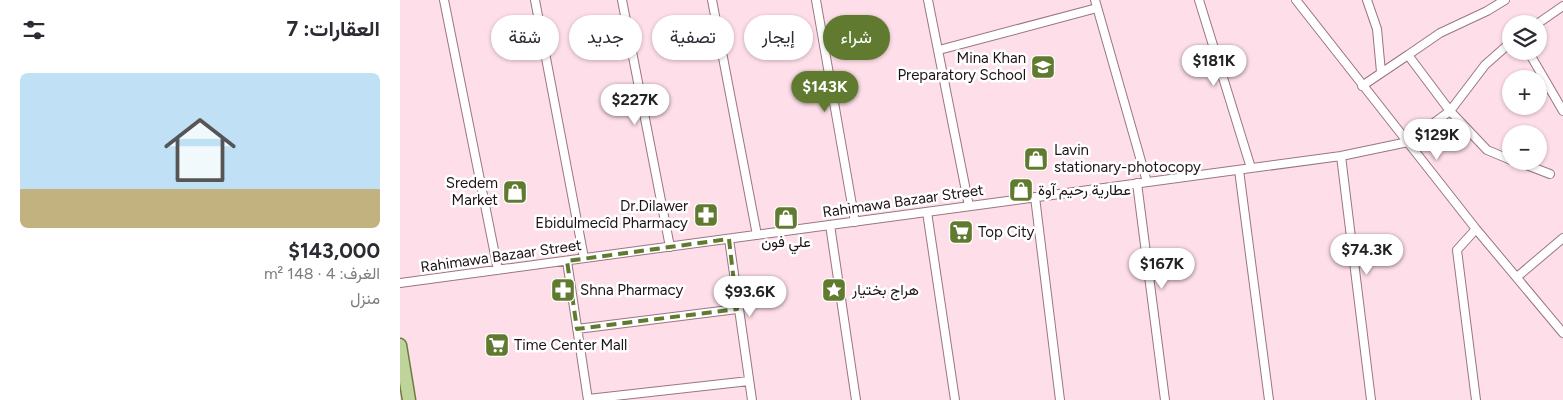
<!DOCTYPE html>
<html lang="ar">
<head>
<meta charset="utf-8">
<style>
  body { margin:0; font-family:Figtree,Vazirmatn,sans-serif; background:#f7f7f7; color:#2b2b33; direction:rtl; height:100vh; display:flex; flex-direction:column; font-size:19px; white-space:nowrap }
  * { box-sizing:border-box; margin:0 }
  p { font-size:16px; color:#7c7c81 }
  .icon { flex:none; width:28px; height:28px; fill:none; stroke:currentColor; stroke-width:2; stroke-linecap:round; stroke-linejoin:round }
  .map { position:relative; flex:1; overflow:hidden; direction:ltr }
  .side { display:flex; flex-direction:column; background:#fff; width:400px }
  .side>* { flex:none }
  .top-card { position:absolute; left:15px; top:15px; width:475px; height:45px; direction:rtl; display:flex; gap:10px }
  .fabs { position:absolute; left:1102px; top:15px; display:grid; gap:10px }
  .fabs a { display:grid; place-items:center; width:45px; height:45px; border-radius:50%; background:#fff; box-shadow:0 1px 4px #0004; font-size:25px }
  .price { position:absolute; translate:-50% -42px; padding:0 11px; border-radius:18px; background:#fff; color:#222; font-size:16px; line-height:32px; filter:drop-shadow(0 1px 2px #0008) }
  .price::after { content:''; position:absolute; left:50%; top:30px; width:15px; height:11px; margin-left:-8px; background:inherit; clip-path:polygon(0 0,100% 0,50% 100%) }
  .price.active { background:#607b2f; color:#fff }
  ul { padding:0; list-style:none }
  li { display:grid; align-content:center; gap:10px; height:265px; padding:0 20px }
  li span { display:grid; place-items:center; height:155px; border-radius:8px; color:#555 }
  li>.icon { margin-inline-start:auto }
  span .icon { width:90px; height:90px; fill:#fffc; stroke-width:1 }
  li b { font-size:21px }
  h2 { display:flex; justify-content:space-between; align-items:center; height:60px; padding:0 20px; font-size:21px }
  .chip { padding:0 18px; border-radius:22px; background:#fff; box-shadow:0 1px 4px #0004; font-size:18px; line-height:45px }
  .chip.active { background:#607b2f; color:#fff }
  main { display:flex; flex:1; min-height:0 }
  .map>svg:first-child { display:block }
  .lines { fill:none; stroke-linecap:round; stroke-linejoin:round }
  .minor-casing { stroke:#997683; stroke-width:10 }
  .primary-casing { stroke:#6b7d41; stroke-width:15 }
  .minor { stroke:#fff; stroke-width:8 }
  .primary { stroke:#bfd49a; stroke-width:12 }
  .marked { fill:none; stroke:#607b2f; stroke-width:4; stroke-dasharray:10 6; stroke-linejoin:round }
  .labels { text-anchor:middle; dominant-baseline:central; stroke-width:5; stroke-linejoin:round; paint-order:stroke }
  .poi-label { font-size:15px; fill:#1f1217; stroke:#fff; text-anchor:start }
  .street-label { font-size:15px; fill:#1f1217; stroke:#fff }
</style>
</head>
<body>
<main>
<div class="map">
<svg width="1163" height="400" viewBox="0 0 1163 400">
  <rect width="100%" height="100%" fill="#fedee9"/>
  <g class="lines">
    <defs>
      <path id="minor" d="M 44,0 L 98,270
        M 135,0 L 184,258
        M 222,0 L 270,247
        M 312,0 L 357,235
        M 416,0 L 455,222
        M 528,0 L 569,206
        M 695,0 L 747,182
        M 799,0 L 851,168
        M 896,0 L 1076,229 L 1163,333
        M 967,0 L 977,29 L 981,72
        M 1137,24 L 1163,6
        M 539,50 L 697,8
        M 1128,51 L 1163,111
        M 1008,55 L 1040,33 L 1087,11 L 1105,0
        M 962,86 L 1008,55 L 1050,111 L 1087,150 L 1111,160
        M 941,156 L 971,400
        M 1116,161 L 1150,174
        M 839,170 L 869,400
        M 737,183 L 765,400
        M 635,197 L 660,400
        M 527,212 L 555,400
        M 430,225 L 456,400
        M 1076,229 L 1057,250 L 1076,400
        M 329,239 L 352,400
        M 167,261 L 188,400
        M 1117,277 L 1163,238
        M 0,283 L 941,156 L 1008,142 L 1050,111 L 1085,65 L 1111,42
        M 177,329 L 337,309
        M 188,399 L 349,381"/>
      <path id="primary" d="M 0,345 L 9,400"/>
    </defs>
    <use href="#minor" class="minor-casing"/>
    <use href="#primary" class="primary-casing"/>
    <use href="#minor" class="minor"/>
    <use href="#primary" class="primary"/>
  </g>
  <path class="marked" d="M 329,239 L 337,309 L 177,329 L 167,261 Z"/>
  <defs>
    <symbol id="school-square" viewBox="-11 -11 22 22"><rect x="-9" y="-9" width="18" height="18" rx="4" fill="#607b2f" stroke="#fff"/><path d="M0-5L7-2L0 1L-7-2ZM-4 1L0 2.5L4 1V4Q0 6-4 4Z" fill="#fff"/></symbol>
    <symbol id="shop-square" viewBox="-11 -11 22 22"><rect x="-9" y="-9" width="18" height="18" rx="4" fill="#607b2f" stroke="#fff"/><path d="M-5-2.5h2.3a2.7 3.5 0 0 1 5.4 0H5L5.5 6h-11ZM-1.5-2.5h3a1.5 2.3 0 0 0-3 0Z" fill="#fff"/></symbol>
    <symbol id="pharmacy-square" viewBox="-11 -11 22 22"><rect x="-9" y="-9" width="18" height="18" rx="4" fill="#607b2f" stroke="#fff"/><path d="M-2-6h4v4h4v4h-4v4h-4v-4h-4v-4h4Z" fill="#fff"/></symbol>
    <symbol id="supermarket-square" viewBox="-11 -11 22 22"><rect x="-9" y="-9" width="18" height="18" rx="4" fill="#607b2f" stroke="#fff"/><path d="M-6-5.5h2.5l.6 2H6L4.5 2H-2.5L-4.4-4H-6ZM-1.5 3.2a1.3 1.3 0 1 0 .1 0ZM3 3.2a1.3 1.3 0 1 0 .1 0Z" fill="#fff"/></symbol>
    <symbol id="sight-square" viewBox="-11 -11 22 22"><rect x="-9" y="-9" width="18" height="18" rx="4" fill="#607b2f" stroke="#fff"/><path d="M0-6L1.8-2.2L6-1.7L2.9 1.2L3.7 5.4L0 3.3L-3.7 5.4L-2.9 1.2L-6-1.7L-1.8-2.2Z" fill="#fff"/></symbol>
  </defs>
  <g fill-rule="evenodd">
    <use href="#school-square" x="629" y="53" width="28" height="28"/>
    <use href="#shop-square" x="622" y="145" width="28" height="28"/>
    <use href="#shop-square" x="607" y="176" width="28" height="28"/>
    <use href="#shop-square" x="101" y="178" width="28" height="28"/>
    <use href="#pharmacy-square" x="292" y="201" width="28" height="28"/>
    <use href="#shop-square" x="372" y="204" width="28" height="28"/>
    <use href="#supermarket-square" x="547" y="218" width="28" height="28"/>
    <use href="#pharmacy-square" x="149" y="276" width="28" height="28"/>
    <use href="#sight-square" x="420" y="276" width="28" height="28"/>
    <use href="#supermarket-square" x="83" y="331" width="28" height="28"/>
  </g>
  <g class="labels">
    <g class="poi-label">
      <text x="626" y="58" text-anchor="end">Mina Khan<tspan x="626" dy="17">Preparatory School</tspan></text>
      <text x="654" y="150">Lavin<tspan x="654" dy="17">stationary-photocopy</tspan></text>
      <text x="98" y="183" text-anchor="end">Sredem<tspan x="98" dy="17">Market</tspan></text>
      <text x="638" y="190">عطارية رحيم آوة</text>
      <text x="288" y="206" text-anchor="end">Dr.Dilawer<tspan x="288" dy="17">Ebidulmecîd Pharmacy</tspan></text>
      <text x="578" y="232">Top City</text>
      <text x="386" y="242" text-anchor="middle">علي فون</text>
      <text x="180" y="290">Shna Pharmacy</text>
      <text x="452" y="290">هراج بختيار</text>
      <text x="114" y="345">Time Center Mall</text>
    </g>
    <g class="street-label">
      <text transform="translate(503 201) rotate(-8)">Rahimawa Bazaar Street</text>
      <text transform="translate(101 256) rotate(-8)">Rahimawa Bazaar Street</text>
    </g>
  </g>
</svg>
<div class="fabs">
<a><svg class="icon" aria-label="layers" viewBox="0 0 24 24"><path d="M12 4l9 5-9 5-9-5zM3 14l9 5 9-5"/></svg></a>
<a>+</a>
<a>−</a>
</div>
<b class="price" style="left:814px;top:87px">$181K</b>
<b class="price active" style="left:425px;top:113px">$143K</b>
<b class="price" style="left:235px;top:126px">$227K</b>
<b class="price" style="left:1037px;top:161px">$129K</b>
<b class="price" style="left:967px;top:276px">$74.3K</b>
<b class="price" style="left:762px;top:290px">$167K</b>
<b class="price" style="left:350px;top:318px">$93.6K</b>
<div class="top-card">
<a class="chip active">شراء</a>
<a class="chip">إيجار</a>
<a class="chip">تصفية</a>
<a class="chip">جديد</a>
<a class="chip">شقة</a>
</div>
</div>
<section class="side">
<h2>العقارات: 7<svg class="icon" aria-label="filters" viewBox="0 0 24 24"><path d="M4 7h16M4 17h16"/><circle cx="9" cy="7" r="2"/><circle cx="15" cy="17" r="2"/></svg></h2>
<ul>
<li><span style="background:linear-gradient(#bfe0f5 75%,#c2b280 0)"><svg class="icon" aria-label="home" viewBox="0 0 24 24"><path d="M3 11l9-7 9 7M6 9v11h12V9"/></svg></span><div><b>$143,000</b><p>الغرف: 4 · 148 m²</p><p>منزل</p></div></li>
</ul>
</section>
</main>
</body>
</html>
